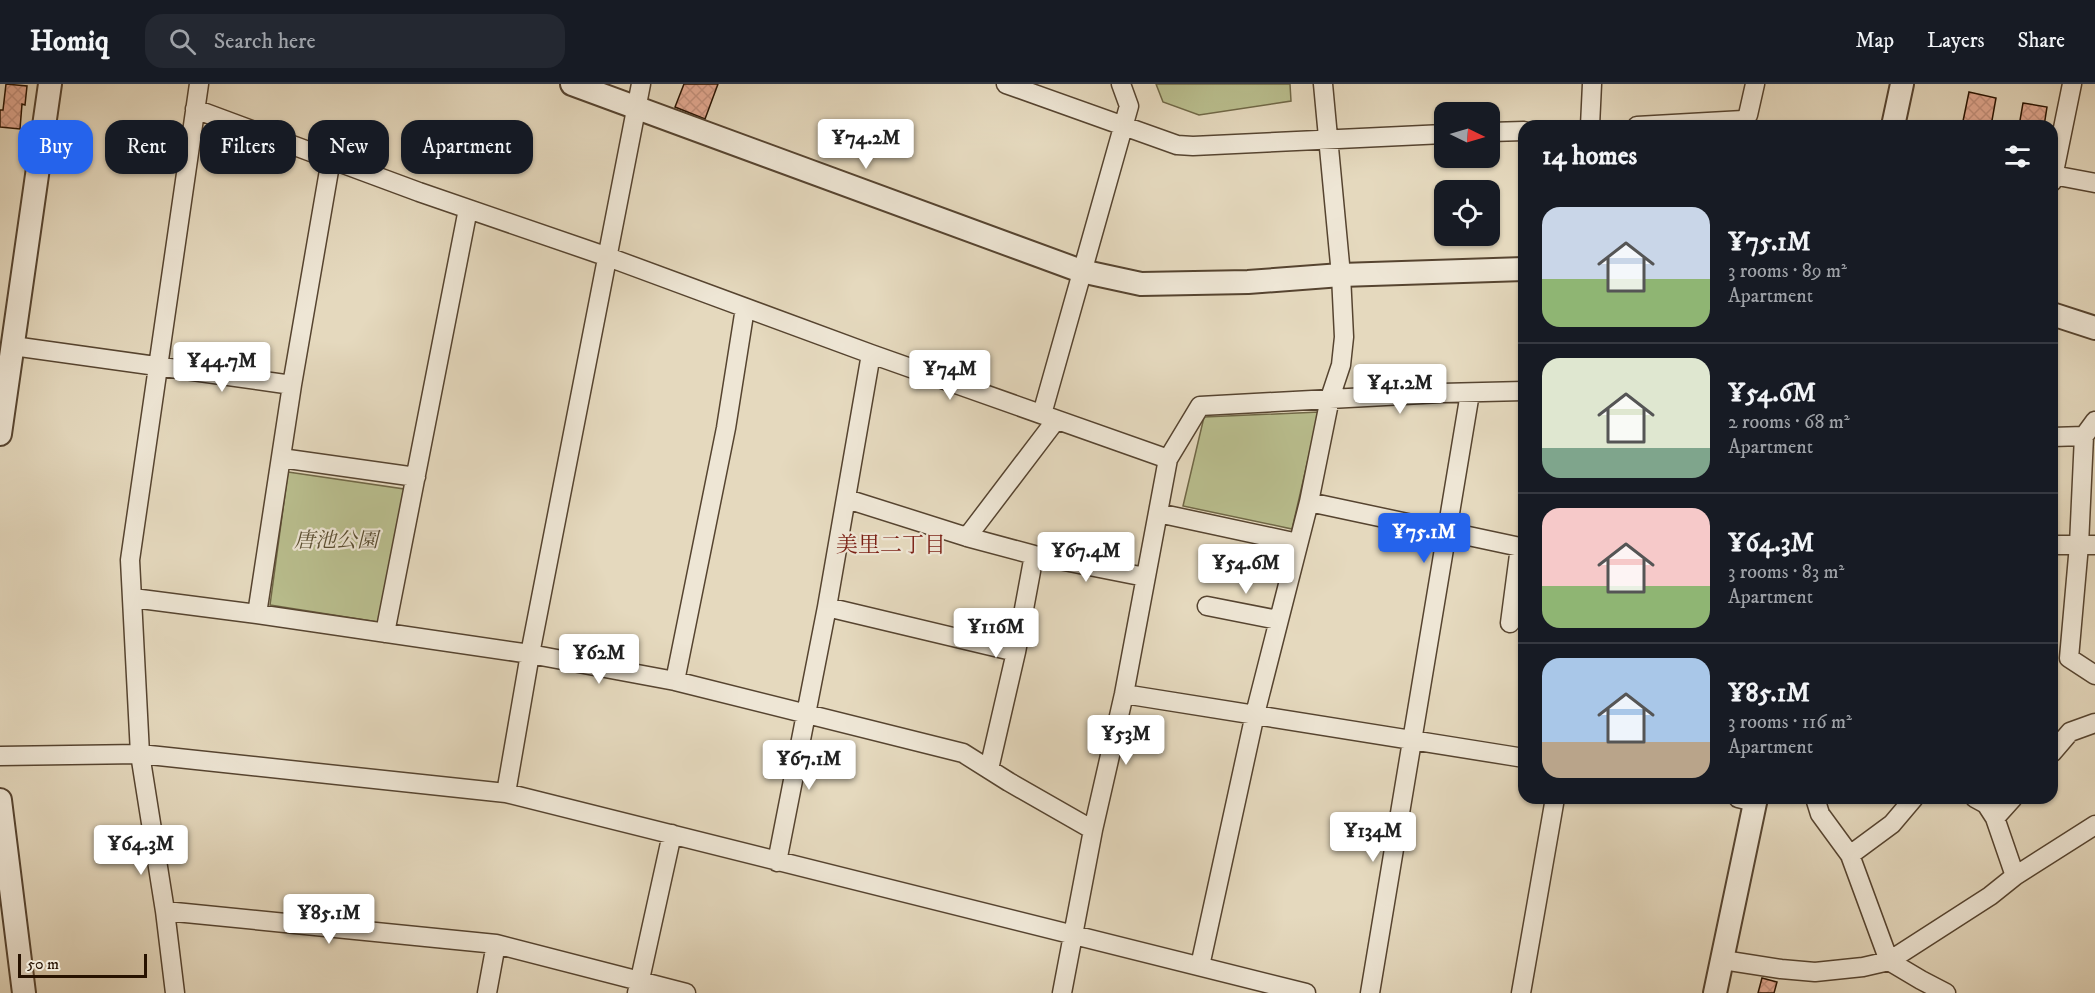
<!DOCTYPE html>
<html lang="en">
<head>
<meta charset="utf-8">
<style>
  body { margin:0; font-family:"IM FELL DW Pica","Noto Serif JP",serif; background:#242831; color:#f1f3f6; height:100vh; display:flex; flex-direction:column; font-size:22px; white-space:nowrap }
  * { box-sizing:border-box; margin:0 }
  p { font-size:20px; color:#9ea1a6 }
  .icon { flex:none; width:33px; height:33px; fill:none; stroke:currentColor; stroke-width:2; stroke-linecap:round; stroke-linejoin:round }
  .map { position:relative; flex:1; overflow:hidden }
  .details { position:absolute; left:1518px; top:36px; width:540px; height:684px; display:flex; flex-direction:column; background:#171b24; border-radius:18px; box-shadow:0 2px 4px #0004 }
  .details>* { flex:none }
  .top-card { position:absolute; left:18px; top:36px; width:570px; height:54px; display:flex; gap:12px }
  .needle { width:39px; rotate:95deg }
  .controls { position:absolute; left:1434px; top:18px; display:grid; gap:12px }
  .controls a { display:grid; place-items:center; width:66px; height:66px; border-radius:12px; background:#171b24; box-shadow:0 2px 4px #0004; font-size:30px }
  .scale { position:absolute; left:18px; bottom:15px; width:129px; box-sizing:border-box; padding-left:6px; border:3px solid #271200; border-top:0; font-size:16px; line-height:21px; white-space:nowrap; color:#271200; -webkit-text-stroke:4px #eee6d5; paint-order:stroke }
  .price { position:absolute; translate:-50% -51px; padding:0 14px; border-radius:6px; background:#fff; color:#222; font-size:20px; line-height:39px; filter:drop-shadow(0 2px 3px #0008) }
  .price::after { content:''; position:absolute; left:50%; top:36px; width:18px; height:14px; margin-left:-9px; background:inherit; clip-path:polygon(0 0,100% 0,50% 100%) }
  .price.active { background:#2563eb; color:#fff }
  ul { padding:0; list-style:none }
  li { display:flex; align-items:center; gap:18px; height:150px; padding:0 24px }
  li+li { border-top:2px solid #363941 }
  li span { display:grid; place-items:center; flex:none; width:168px; height:120px; border-radius:18px; color:#555 }
  li>.icon { margin-inline-start:auto }
  span .icon { width:72px; height:72px; fill:#fffc; stroke-width:1 }
  li b { font-size:26px }
  h2 { display:flex; justify-content:space-between; align-items:center; height:72px; padding:0 24px; font-size:26px }
  .pill { padding:0 21px; border-radius:18px; background:#171b24; box-shadow:0 2px 4px #0004; font-size:21px; line-height:54px }
  .pill.active { background:#2563eb; color:#fff }
  header { display:flex; align-items:center; gap:36px; box-sizing:border-box; height:84px; padding:0 30px; background:#171b24; border-bottom:2px solid #363941 }
  header strong { font-size:28px }
  nav { display:flex; gap:33px; margin-inline-start:auto; font-size:21px }
  .search { width:420px; height:54px; background:#242831; display:flex; align-items:center; gap:15px; box-sizing:border-box; padding:0 21px; border-radius:18px; color:#9ea1a6; font-size:22px }
  .map>svg:first-child { display:block }
  .park { fill:#b9be8e; stroke:#706847; stroke-width:1.5 }
  .building { fill:url(#building-cross-hatch); stroke:#271200; stroke-width:1.5 }
  .lines { fill:none; stroke-linecap:round; stroke-linejoin:round }
  .minor-casing { stroke:#564430; stroke-width:21 }
  .tertiary-casing { stroke:#564430; stroke-width:26 }
  .minor { stroke:#eee6d5; stroke-width:18 }
  .tertiary { stroke:#eee6d5; stroke-width:22 }
  .labels { text-anchor:middle; dominant-baseline:central; stroke-width:4.5; stroke-linejoin:round; paint-order:stroke }
  .park-label { font-size:21px; font-style:italic; fill:#5a4e32; stroke:#eee6d5 }
  .neighbourhood-label { font-size:22px; fill:#7a1f14; stroke:#eee6d5 }
</style>
</head>
<body>
<header>
<strong>Homiq</strong>
<div class="search"><svg class="icon" aria-label="search" viewBox="0 0 24 24"><circle cx="10" cy="10" r="6"/><path d="M15 15l6 6"/></svg>Search here</div>
<nav><a>Map</a><a>Layers</a><a>Share</a></nav>
</header>
<div class="map">
<svg width="2095" height="909" viewBox="0 0 2095 909">
  <defs>
    <pattern id="building-cross-hatch" width="8" height="8" patternUnits="userSpaceOnUse" patternTransform="scale(1.5)"><rect width="8" height="8" fill="#e4aa93"/><path d="M0 0l8 8M0 8l8-8" fill="none" stroke="#c4917d"/></pattern>
  </defs>
  <rect width="100%" height="100%" fill="#e5d9be"/>
  <filter id="stains"><feTurbulence type="fractalNoise" baseFrequency=".00333" numOctaves="4"/><feColorMatrix values="0 0 0 0 .2 0 0 0 0 .09 0 0 0 0 .02 0 0 0 .5 -.17"/></filter>
  <radialGradient id="worn" r=".72"><stop offset=".6" stop-color="#630" stop-opacity="0"/><stop offset="1" stop-color="#630" stop-opacity=".3"/></radialGradient>
  <path class="park" d="M 1156,0 L 1290,0 L 1291,17 L 1199,31 L 1163,18 Z
    M 1319,328 L 1292,445 L 1183,422 L 1204,333 Z
    M 288,388 L 404,405 L 378,538 L 270,521 Z"/>
  <path class="building" d="M 6,0 L 27,2 L 25,21 L 22,20 L 20,45 L 0,43 L 0,26 L 3,26 Z
    M 684,0 L 718,0 L 705,35 L 675,23 Z
    M 1969,8 L 1996,14 L 1991,42 L 1962,42 Z
    M 2023,19 L 2047,23 L 2044,42 L 2019,42 Z
    M 1762,894 L 1777,898 L 1774,909 L 1758,909 Z"/>
  <g class="lines">
    <defs>
      <path id="minor" d="M 1006,0 L 1177,61 L 1193,62 L 1444,50
        M 195,25 L 419,108 L 608,173 L 871,270 L 1168,375
        M 1590,42 L 1592,0
        M 1637,42 L 1743,36 L 1748,31 L 1755,0
        M 1490,48 L 1524,47
        M 2053,91 L 2095,99
        M 2052,98 L 2072,0
        M 13,262 L 292,301
        M 1042,330 L 1129,22 L 1121,0
        M 2084,352 L 2079,461 L 2069,574 L 2095,591
        M 2052,353 L 2084,352 L 2095,337
        M 281,374 L 416,393
        M 847,415 L 967,453 L 1034,471 L 1145,493
        M 1309,418 L 1520,463 L 1510,539
        M 1158,429 L 1298,459
        M 967,453 L 1056,336
        M 2052,461 L 2095,461
        M 133,514 L 257,530 L 530,570 L 675,597 L 963,669 L 1009,698 L 1093,746
        M 1207,522 L 1278,536
        M 827,523 L 1016,568
        M 257,530 L 292,301 L 331,75
        M 385,549 L 468,125
        M 675,597 L 726,344 L 745,224
        M 1124,610 L 1524,674
        M 2052,669 L 2070,648 L 2095,639
        M 0,672 L 140,670 L 506,709 L 1306,909
        M 989,685 L 1016,568 L 1034,471
        M 506,709 L 530,570 L 641,0
        M 1738,714 L 1755,718
        M 1815,714 L 1820,730 L 1850,771
        M 1914,714 L 1892,740 L 1850,771 L 1889,877 L 1921,896 L 1946,909
        M 1975,714 L 1986,720 L 1995,734 L 2013,714
        M 1995,734 L 2015,792
        M 777,778 L 827,523 L 871,270
        M 165,827 L 496,860 L 686,909
        M 1723,876 L 1781,885 L 1815,888 L 1863,883 L 1889,877 L 1990,812 L 2015,792 L 2095,741
        M 1200,882 L 1255,630 L 1309,418 L 1330,314 L 1341,281 L 1344,253 L 1341,191 L 1323,0
        M 175,909 L 165,827 L 140,670 L 130,476 L 199,0
        M 487,909 L 496,860
        M 637,909 L 672,750
        M 1062,909 L 1093,746 L 1124,610 L 1168,375 L 1200,322 L 1441,309 L 1524,307
        M 1370,909 L 1470,309
        M 1521,909 L 1555,714"/>
      <path id="tertiary" d="M 572,0 L 1081,187 L 1141,200 L 1248,198 L 1341,191 L 1524,185
        M 1893,42 L 1902,0
        M 2052,230 L 2095,244
        M 0,350 L 50,0
        M 0,716 L 24,909
        M 1715,909 L 1756,714"/>
    </defs>
    <use href="#minor" class="minor-casing"/>
    <use href="#tertiary" class="tertiary-casing"/>
    <use href="#minor" class="minor"/>
    <use href="#tertiary" class="tertiary"/>
  </g>
  <g class="labels">
    <g class="park-label">
      <text x="336" y="457">唐池公園</text>
    </g>
    <g class="neighbourhood-label">
      <text x="891" y="461">美里二丁目</text>
    </g>
  </g>
  <rect width="100%" height="100%" filter="url(#stains)"/>
  <rect width="100%" height="100%" fill="url(#worn)"/>
</svg>
<div class="controls">
<a><svg class="needle" viewBox="-14 -14 28 28"><path d="M0-13l5 13h-10z" fill="#e53935"/><path d="M0 13l5-13h-10z" fill="#9ea1a6"/></svg></a>
<a><svg class="icon" aria-label="locate" viewBox="0 0 24 24"><circle cx="12" cy="12" r="6"/><path d="M12 2v4M12 18v4M2 12h4M18 12h4"/></svg></a>
</div>
<div class="scale">50 m</div>
<b class="price" style="left:866px;top:86px">¥74.2M</b>
<b class="price" style="left:222px;top:309px">¥44.7M</b>
<b class="price" style="left:950px;top:317px">¥74M</b>
<b class="price" style="left:1400px;top:331px">¥41.2M</b>
<b class="price active" style="left:1424px;top:480px">¥75.1M</b>
<b class="price" style="left:1086px;top:499px">¥67.4M</b>
<b class="price" style="left:1246px;top:511px">¥54.6M</b>
<b class="price" style="left:996px;top:575px">¥116M</b>
<b class="price" style="left:599px;top:601px">¥62M</b>
<b class="price" style="left:1126px;top:682px">¥53M</b>
<b class="price" style="left:809px;top:707px">¥67.1M</b>
<b class="price" style="left:1373px;top:779px">¥134M</b>
<b class="price" style="left:141px;top:792px">¥64.3M</b>
<b class="price" style="left:329px;top:861px">¥85.1M</b>
<div class="top-card">
<a class="pill active">Buy</a>
<a class="pill">Rent</a>
<a class="pill">Filters</a>
<a class="pill">New</a>
<a class="pill">Apartment</a>
</div>
<section class="details">
<h2>14 homes<svg class="icon" aria-label="filters" viewBox="0 0 24 24"><path d="M4 7h16M4 17h16"/><circle cx="9" cy="7" r="2"/><circle cx="15" cy="17" r="2"/></svg></h2>
<ul>
<li><span style="background:linear-gradient(#c9d6e8 60%,#8fb573 0)"><svg class="icon" aria-label="home" viewBox="0 0 24 24"><path d="M3 11l9-7 9 7M6 9v11h12V9"/></svg></span><div><b>¥75.1M</b><p>3 rooms · 89 m²</p><p>Apartment</p></div></li>
<li><span style="background:linear-gradient(#dfe7d0 75%,#7fa58c 0)"><svg class="icon" aria-label="home" viewBox="0 0 24 24"><path d="M3 11l9-7 9 7M6 9v11h12V9"/></svg></span><div><b>¥54.6M</b><p>2 rooms · 68 m²</p><p>Apartment</p></div></li>
<li><span style="background:linear-gradient(#f6c9c9 65%,#8fb573 0)"><svg class="icon" aria-label="home" viewBox="0 0 24 24"><path d="M3 11l9-7 9 7M6 9v11h12V9"/></svg></span><div><b>¥64.3M</b><p>3 rooms · 83 m²</p><p>Apartment</p></div></li>
<li><span style="background:linear-gradient(#a9c7e8 70%,#b9a48a 0)"><svg class="icon" aria-label="home" viewBox="0 0 24 24"><path d="M3 11l9-7 9 7M6 9v11h12V9"/></svg></span><div><b>¥85.1M</b><p>3 rooms · 116 m²</p><p>Apartment</p></div></li>
</ul>
</section>
</div>
</body>
</html>
